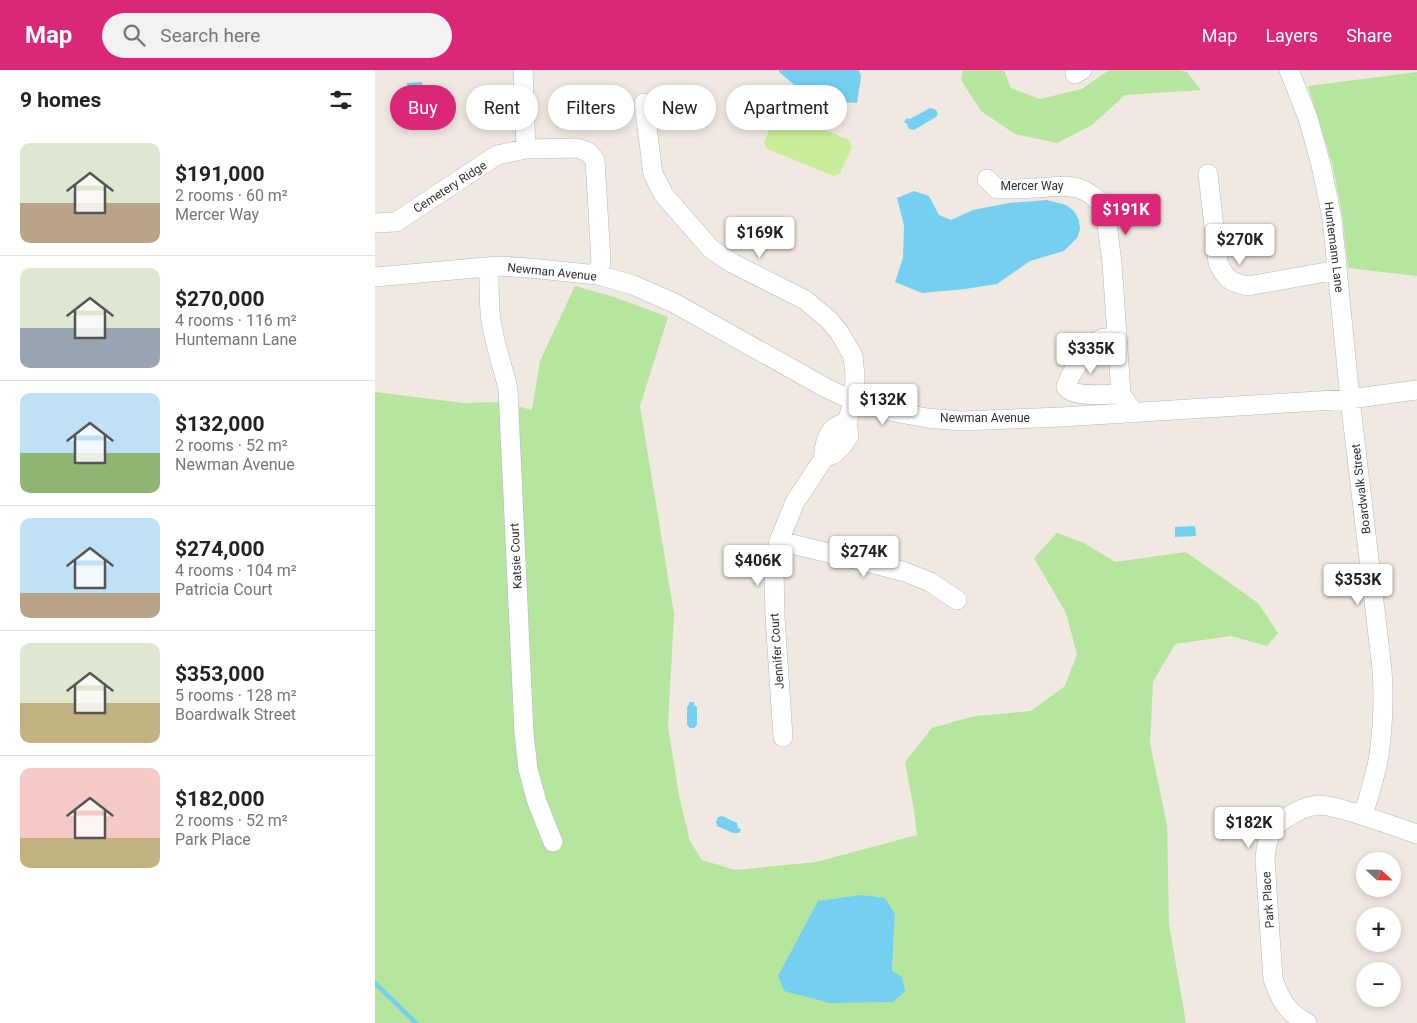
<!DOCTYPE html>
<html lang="en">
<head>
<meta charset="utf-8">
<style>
  body { margin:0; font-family:Roboto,sans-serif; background:#f2f2f2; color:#222; height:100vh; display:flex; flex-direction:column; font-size:19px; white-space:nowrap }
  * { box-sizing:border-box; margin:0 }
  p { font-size:16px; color:#767676 }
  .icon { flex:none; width:28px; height:28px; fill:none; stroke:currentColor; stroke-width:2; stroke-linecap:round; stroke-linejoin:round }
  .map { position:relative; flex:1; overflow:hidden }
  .panel { display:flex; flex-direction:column; background:#fff; width:375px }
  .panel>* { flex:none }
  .top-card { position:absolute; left:15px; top:15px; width:475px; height:45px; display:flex; gap:10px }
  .needle { width:32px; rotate:112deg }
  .controls { position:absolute; left:981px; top:782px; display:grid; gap:10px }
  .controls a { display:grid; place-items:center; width:45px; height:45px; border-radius:50%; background:#fff; box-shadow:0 2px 8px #0003; font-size:25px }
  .price { position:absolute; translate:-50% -42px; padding:0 11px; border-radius:5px; background:#fff; color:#222; font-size:16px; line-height:32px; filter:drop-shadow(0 1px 2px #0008) }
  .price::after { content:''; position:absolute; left:50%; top:30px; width:15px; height:11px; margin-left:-8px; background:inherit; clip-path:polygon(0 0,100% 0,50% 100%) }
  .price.current { background:#db2777; color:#fff }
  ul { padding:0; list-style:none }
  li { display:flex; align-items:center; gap:15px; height:125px; padding:0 20px }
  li+li { border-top:1px solid #e0e0e0 }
  li span { display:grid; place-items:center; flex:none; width:140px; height:100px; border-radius:10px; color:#555 }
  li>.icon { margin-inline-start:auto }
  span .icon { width:60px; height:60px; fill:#fffc; stroke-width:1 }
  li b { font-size:21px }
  h2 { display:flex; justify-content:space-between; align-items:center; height:60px; padding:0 20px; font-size:21px }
  .tag { padding:0 18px; border-radius:22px; background:#fff; box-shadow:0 2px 8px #0003; font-size:18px; line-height:45px }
  .tag.current { background:#db2777; color:#fff }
  header { display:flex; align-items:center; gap:30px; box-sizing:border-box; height:70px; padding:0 25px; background:#db2777; color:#fff }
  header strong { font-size:24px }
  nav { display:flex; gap:28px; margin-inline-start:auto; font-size:18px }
  .search { width:350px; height:45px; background:#f2f2f2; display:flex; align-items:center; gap:12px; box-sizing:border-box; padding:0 18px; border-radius:28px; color:#767676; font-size:19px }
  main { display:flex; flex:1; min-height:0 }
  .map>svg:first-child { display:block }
  .green { fill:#b6e59e; fill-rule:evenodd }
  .pitch { fill:#c9ec9a }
  .water { fill:#75cff0 }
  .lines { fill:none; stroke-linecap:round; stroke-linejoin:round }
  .stream { stroke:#75cff0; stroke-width:4.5 }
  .minor-casing { stroke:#b4b7c1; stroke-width:20 }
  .minor { stroke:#fff; stroke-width:19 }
  .labels { text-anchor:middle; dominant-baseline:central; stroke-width:4.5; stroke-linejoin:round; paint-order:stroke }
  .street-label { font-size:12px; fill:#2e2e2e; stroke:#fff }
</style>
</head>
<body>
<header>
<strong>Map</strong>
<div class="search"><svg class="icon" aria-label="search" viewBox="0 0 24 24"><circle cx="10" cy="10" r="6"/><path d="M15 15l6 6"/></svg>Search here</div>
<nav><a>Map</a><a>Layers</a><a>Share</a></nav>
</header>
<main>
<section class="panel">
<h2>9 homes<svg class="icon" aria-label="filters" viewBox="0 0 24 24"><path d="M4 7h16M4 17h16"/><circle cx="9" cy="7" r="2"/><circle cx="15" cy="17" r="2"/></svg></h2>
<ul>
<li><span style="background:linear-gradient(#dfe7d0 60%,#b9a48a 0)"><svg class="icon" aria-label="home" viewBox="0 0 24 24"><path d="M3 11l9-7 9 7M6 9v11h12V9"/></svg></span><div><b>$191,000</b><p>2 rooms · 60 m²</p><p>Mercer Way</p></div></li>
<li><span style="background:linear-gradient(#dfe7d0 60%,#9aa5b1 0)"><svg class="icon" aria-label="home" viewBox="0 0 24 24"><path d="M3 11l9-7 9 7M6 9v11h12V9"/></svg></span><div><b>$270,000</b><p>4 rooms · 116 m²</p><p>Huntemann Lane</p></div></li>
<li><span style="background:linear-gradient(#bfe0f5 60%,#8fb573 0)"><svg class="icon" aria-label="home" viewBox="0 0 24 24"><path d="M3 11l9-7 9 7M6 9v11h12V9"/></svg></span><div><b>$132,000</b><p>2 rooms · 52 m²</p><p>Newman Avenue</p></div></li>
<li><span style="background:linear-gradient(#bfe0f5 75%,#b9a48a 0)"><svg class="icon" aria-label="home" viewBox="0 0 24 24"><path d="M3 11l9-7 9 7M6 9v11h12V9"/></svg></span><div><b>$274,000</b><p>4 rooms · 104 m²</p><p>Patricia Court</p></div></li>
<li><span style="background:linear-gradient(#dfe7d0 60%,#c2b280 0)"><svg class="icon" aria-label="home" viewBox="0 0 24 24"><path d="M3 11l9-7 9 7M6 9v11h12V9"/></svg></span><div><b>$353,000</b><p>5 rooms · 128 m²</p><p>Boardwalk Street</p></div></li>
<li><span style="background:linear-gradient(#f6c9c9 70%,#c2b280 0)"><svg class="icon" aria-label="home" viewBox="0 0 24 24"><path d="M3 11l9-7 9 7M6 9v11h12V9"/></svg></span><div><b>$182,000</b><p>2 rooms · 52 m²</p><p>Park Place</p></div></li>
</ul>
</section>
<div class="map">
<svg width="1042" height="953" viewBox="0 0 1042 953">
  <rect width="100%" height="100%" fill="#efe9e1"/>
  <path class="green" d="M 588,0 L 629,0 L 636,18 L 665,29 L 707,19 L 734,0 L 805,0 L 812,2 L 826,20 L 750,25 L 717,55 L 682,73 L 640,64 L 606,41 L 586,10 Z
    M 1042,2 L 1042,206 L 973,198 L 967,143 L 957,93 L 933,16 Z
    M 200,216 L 239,227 L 293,247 L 265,336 L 299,544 L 293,656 L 304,726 L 315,771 L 327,790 L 360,800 L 441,792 L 542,765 L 539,740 L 530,692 L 557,658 L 600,646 L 656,641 L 690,616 L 702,584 L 691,543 L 659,488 L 682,463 L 709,473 L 740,492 L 811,482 L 883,533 L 903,563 L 892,576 L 856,566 L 800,574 L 778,612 L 775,674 L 792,755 L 794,854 L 811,953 L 0,953 L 0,322 L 88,333 L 126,332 L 157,340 L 165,291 ZM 520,845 L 517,901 L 403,906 Z"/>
  <path class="pitch" d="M 407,42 L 474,70 L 477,77 L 465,103 L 459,106 L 392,79 L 389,72 L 402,43 Z"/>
  <path class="water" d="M 404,0 L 484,0 L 486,7 L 482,33 L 437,30 L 404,2 Z
    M 47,12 L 48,40 L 51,41 L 51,46 L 36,47 L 36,19 L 33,19 L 32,13 Z
    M 305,35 L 308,56 L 298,57 L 296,36 Z
    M 555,38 L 561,40 L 563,44 L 561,47 L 539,60 L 534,59 L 532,54 L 529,52 L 532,48 L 535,49 Z
    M 539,121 L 554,126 L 564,145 L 576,150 L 598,140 L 634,133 L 672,130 L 691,135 L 699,141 L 704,150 L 705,160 L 702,168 L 689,181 L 655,191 L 622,214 L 590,219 L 547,223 L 520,212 L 528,188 L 529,155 L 522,128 Z
    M 820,456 L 821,466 L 800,467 L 800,457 Z
    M 314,632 L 319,632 L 319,635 L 322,637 L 322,655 L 319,658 L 315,658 L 312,655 L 312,637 L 314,634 Z
    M 347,746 L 362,753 L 363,758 L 366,759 L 364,763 L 358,763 L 342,756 L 341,752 L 343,747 Z
    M 486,825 L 510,828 L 520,844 L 517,901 L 527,907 L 530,921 L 518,932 L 455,933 L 409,921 L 403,906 L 443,831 Z"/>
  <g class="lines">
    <path class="stream" d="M 0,913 L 41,953"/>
    <defs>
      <path id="minor" d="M 148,0 L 151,79
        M 914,0 L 933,48 L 946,95 L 957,148 L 975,329 L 1007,599 C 1009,627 1008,656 1004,685 C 1001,705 994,725 988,745
        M 700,4 L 707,0
        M 269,33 L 278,104 L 289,125 L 336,179 L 357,193 L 430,230 L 454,250 L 464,262 L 478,286 L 480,306 L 479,331 L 472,351 L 474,366 L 467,376 L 459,384 L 449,388 L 420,432 L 404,471 L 399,497 L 400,547 L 408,667
        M 833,104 L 843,193 C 851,209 854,212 873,216 L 962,200
        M 612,109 L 622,119 L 643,119 L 690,116 L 703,118 L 710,121 L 718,126 L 726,133 L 732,154 L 737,193 L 746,324 L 758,342
        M 0,153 L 21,152 L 122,85 L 151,79 L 202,78 L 213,82 L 220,90 L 226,191 L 223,205
        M 114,197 C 114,212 114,227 115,241 C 117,268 127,293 133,319 L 149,663 L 153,699 L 162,732 L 178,772
        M 0,207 L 123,196 L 154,198 L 223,205 L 258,215 L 299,233 L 451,318 L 479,331 L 515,341 L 552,348 L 587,351 L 686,347 L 975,329 L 1042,320
        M 742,268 C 737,268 731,267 726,269 C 714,274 694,305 691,317 C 699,328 732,324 746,324
        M 449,388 C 448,380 451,367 457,360 C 461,356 467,354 472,351
        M 404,471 L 496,493 L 530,502 L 555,512 L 582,530
        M 932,953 C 911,941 906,931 898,909 L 890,790 C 891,772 895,758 911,748 C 920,742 932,736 943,735 C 953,735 963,738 973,741 C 996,748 1019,756 1042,764"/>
    </defs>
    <use href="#minor" class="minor-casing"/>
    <use href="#minor" class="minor"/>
  </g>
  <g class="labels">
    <g class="street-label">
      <text x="657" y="116">Mercer Way</text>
      <text transform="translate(75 117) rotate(-33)">Cemetery Ridge</text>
      <text transform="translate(959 177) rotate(83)">Huntemann Lane</text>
      <text transform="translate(177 202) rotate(6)">Newman Avenue</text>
      <text x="610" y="348">Newman Avenue</text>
      <text transform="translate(986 419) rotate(-97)">Boardwalk Street</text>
      <text transform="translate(141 486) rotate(-93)">Katsie Court</text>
      <text transform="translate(402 581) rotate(-94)">Jennifer Court</text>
      <text transform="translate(893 830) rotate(-94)">Park Place</text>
    </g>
  </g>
</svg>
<div class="controls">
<a><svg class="needle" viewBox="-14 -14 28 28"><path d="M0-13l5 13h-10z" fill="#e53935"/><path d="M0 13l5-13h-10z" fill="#767676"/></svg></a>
<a>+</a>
<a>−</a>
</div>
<b class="price current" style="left:751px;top:166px">$191K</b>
<b class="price" style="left:385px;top:189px">$169K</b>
<b class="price" style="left:865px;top:196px">$270K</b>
<b class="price" style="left:716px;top:305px">$335K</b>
<b class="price" style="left:508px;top:356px">$132K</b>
<b class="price" style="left:489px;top:508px">$274K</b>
<b class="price" style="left:383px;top:517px">$406K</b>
<b class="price" style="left:983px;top:536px">$353K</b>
<b class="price" style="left:874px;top:779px">$182K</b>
<div class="top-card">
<a class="tag current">Buy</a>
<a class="tag">Rent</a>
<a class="tag">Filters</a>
<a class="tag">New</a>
<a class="tag">Apartment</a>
</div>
</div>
</main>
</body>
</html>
